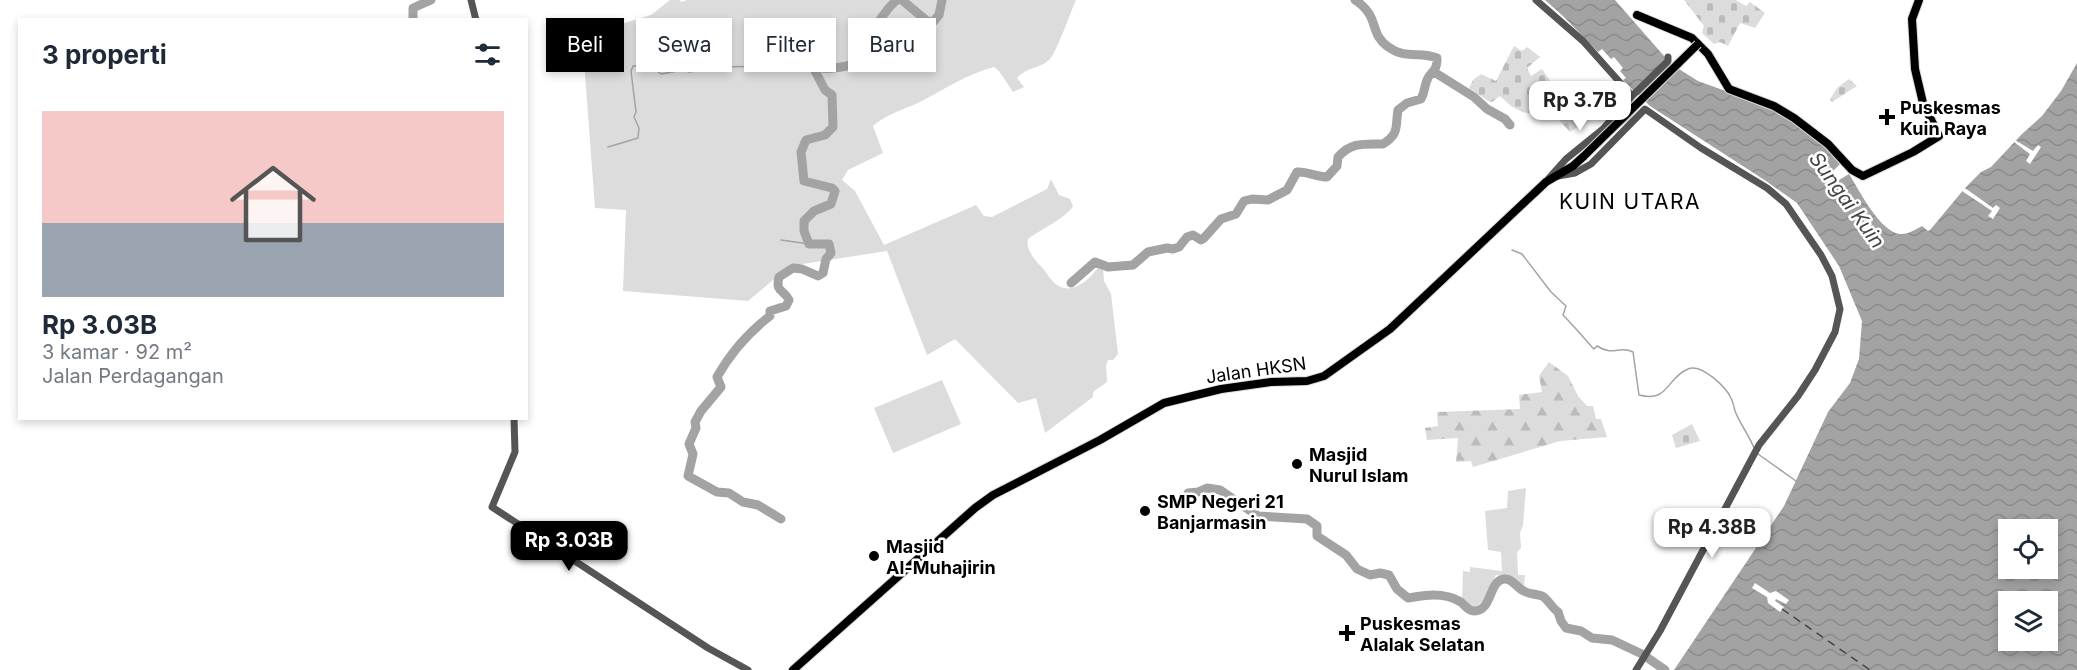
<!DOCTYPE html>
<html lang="id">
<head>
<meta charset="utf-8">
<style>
  body { margin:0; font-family:Inter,sans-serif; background:#f2f2f3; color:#1f2937; height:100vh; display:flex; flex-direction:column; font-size:22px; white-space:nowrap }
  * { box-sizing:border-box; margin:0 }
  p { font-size:20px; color:#747a83 }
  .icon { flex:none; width:33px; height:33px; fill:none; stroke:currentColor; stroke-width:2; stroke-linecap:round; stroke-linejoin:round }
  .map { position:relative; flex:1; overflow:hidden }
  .sheet { position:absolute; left:18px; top:18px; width:510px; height:402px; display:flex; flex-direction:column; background:#fff; border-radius:0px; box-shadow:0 3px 9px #0003 }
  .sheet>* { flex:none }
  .top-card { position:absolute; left:546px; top:18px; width:570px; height:54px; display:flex; gap:12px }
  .fabs { position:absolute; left:1998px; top:519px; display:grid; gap:12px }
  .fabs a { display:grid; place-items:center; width:60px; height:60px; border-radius:0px; background:#fff; box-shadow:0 3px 9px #0003; font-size:30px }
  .price { position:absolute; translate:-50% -51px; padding:0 14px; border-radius:12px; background:#fff; color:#222; font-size:20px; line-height:39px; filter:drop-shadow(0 2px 3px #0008) }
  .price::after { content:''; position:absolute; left:50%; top:36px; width:18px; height:14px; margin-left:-9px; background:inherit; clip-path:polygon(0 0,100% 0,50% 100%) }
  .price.active { background:#000; color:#fff }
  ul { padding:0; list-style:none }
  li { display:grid; align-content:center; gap:12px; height:318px; padding:0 24px }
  li span { display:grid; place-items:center; height:186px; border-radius:0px; color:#555 }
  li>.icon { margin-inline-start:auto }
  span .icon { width:108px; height:108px; fill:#fffc; stroke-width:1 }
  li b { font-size:26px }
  h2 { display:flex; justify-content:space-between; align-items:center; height:72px; padding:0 24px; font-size:26px }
  .chip { padding:0 21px; border-radius:0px; background:#fff; box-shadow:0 3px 9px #0003; font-size:21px; line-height:54px }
  .chip.active { background:#000; color:#fff }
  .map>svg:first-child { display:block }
  .grass { fill:#dcdcdc }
  .forest { fill:url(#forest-firs) }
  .cemetery { fill:url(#cemetery-stones) }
  .water { fill:url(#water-waves); fill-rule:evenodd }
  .pier { fill:#fff }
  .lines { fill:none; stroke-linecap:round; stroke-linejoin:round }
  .stream { stroke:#a3a3a3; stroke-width:1.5 }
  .river { stroke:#a3a3a3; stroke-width:9 }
  .ferry { stroke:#444; stroke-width:1.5; stroke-dasharray:8 6; stroke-linecap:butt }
  .major-casing { stroke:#dbdbdb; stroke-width:10 }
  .minor { stroke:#555; stroke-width:7 }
  .major { stroke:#000; stroke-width:8 }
  .major-bridge-casing { stroke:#dbdbdb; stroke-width:10; stroke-linecap:butt }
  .major-bridge { stroke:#000; stroke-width:8 }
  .poi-dot { fill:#000; stroke:#fff; stroke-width:2 }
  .labels { text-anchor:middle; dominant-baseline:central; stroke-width:5; stroke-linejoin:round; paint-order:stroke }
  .poi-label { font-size:18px; font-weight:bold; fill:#000; stroke:#fff; text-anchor:start }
  .street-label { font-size:18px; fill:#000; stroke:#fff }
  .water-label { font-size:20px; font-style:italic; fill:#444; stroke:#fff }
  .quarter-label { font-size:21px; letter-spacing:1.5px; fill:#000; stroke:#fff }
</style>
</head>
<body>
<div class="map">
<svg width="2077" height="670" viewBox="0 0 2077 670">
  <defs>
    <pattern id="forest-firs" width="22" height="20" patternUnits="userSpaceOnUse" patternTransform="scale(1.5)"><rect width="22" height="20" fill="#dcdcdc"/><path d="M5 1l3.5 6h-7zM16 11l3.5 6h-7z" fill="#bbb"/></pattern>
    <pattern id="cemetery-stones" width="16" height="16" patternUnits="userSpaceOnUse" patternTransform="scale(1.5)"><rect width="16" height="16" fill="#dcdcdc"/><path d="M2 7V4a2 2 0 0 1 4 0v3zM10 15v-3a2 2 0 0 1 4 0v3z" fill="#bbb"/></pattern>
    <pattern id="water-waves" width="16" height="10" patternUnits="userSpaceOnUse" patternTransform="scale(1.5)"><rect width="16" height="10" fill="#a3a3a3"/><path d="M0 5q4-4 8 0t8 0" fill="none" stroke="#8b8b8b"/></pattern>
  </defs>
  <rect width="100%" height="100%" fill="#fff"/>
  <path class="grass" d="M 670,0 L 680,0 L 681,2 L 687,0 L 1076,0 C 1071,11 1056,54 1049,60 C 1039,69 1027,67 1017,78 L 1024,87 L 1013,92 L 999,71 L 994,67 C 967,74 943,90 918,103 C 902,110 887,114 873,126 L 883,153 L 848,170 L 842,180 L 855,191 L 884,245 L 976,205 L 984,216 L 992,217 L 1047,189 L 1051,179 L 1059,195 L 1070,199 L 1073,206 C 1065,219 1041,229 1028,239 C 1025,251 1037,262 1045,271 C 1048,275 1052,282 1057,285 C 1073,296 1091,278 1099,266 L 1103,266 L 1104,281 L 1111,294 L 1118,354 L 1113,360 L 1108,360 L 1106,365 L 1107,382 L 1093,392 L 1093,397 L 1045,433 L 1036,398 L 1018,403 L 955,339 L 927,355 L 887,251 L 790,266 L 748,301 L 623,291 L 626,210 L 595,208 L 583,47 L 609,38 L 608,28 L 651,15 Z
    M 942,380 L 961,424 L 893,453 L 874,408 Z
    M 1526,488 L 1523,525 L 1520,533 L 1521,548 L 1517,552 L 1518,575 L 1525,575 L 1524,586 L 1509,577 L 1496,575 C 1489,587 1486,607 1470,608 L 1462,600 L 1463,571 L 1470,572 L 1470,567 L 1502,571 L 1501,552 L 1488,550 L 1485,511 L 1507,508 L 1508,491 Z"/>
  <path class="forest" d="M 1549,362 L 1568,376 L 1578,396 L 1587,406 L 1593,406 L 1596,419 L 1601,419 L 1607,437 L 1560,441 L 1473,467 L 1471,461 L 1456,462 L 1458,438 L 1427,440 L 1425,428 L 1438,426 L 1437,412 L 1520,409 L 1519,395 L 1542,392 L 1539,376 Z"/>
  <path class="cemetery" d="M 1684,0 L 1736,0 L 1746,6 L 1750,2 L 1765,13 L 1755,28 L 1740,23 L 1728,46 L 1720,42 L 1714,44 L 1702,33 L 1704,26 Z
    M 1514,46 L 1522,51 L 1527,47 L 1540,57 L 1527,68 L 1531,76 L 1542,69 L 1551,82 L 1546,88 L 1557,98 L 1568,89 L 1592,117 L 1570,132 L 1559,120 L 1562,117 L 1539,100 L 1529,113 L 1522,112 L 1511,106 L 1500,96 L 1492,102 L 1490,102 L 1469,88 L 1473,80 L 1481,74 L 1496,81 Z
    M 1849,79 L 1857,86 L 1832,102 L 1830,99 L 1837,88 Z
    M 1692,424 L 1700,441 L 1676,448 L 1672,435 Z"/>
  <path class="water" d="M 1545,0 L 1615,0 L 1671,64 L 1698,81 L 1778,110 L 1831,151 L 1841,163 L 1833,171 L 1839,180 L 1849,174 C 1859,190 1880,232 1900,234 C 1908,235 1916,229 1922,226 L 1928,231 L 1930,230 L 1965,188 L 1981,172 L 1991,167 L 2022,134 L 2042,116 L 2061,91 L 2077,63 L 2077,670 L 1674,670 L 1784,506 L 1828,412 L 1850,383 L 1859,359 L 1862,321 L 1839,266 L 1797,203 L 1766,181 L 1650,106 L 1623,80 L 1626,78 L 1620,71 L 1623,68 L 1614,57 L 1611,59 L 1602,49 L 1598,52 L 1564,17 ZM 2008,530 L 2048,530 L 2048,568 L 2008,568 ZM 2008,602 L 2048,602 L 2048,640 L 2008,640 Z"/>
  <path class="pier" d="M 2015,140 L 2033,151 L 2038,145 L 2041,147 L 2030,164 L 2026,161 L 2030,154 L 2014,142 Z
    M 1965,188 L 1993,208 L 1996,205 L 2000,208 L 1993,219 L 1988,216 L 1992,211 L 1962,191 Z
    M 1755,583 L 1770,593 L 1776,591 L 1789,600 L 1786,604 L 1776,599 L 1775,601 L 1784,607 L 1780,612 L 1768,603 L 1767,597 L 1752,588 Z"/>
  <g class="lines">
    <path class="stream" d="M 608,147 L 638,138 L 639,128 L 634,117 L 636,112 L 631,71 L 633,66 L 651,66 L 661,74 L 683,70 L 689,72 L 717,67 L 790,66 L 814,69
      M 781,240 L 809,244
      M 1512,250 L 1522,254 L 1551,292 L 1566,306 L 1563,315 C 1573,325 1582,336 1592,347 L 1594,349 L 1597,346 C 1614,357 1619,345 1633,352 L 1639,395 C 1669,403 1666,378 1688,369 C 1701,363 1726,387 1731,398 C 1733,402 1734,407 1735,411 C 1740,424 1749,435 1754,448
      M 1758,454 L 1796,481"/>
    <path class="river" d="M 902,0 L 927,21 L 933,22 L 939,15 L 942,0
      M 413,20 L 413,8 L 431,0
      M 1434,72 L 1474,97 L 1487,109 L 1505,119 L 1510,125
      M 1071,283 L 1095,262 L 1108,267 L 1133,265 L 1148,252 L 1167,248 L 1173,249 L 1179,247 L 1187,237 L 1193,235 L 1201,240 L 1204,238 L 1221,219 L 1236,214 L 1244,201 L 1252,199 L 1268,200 L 1287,190 L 1297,172 C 1307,171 1316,177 1327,177 L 1337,166 L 1338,157 C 1351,142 1364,144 1383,144 C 1400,133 1395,127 1398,110 L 1407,103 L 1421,99 C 1425,92 1424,87 1427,80 C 1431,70 1437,73 1437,58 C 1420,51 1405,60 1387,46 C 1369,33 1380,16 1355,0
      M 1188,493 L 1198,492 L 1207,488 L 1220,490 L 1258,516 L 1307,519 L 1317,526 L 1317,536 L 1346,555 L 1357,569 L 1370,575 L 1380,573 L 1389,575 L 1397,589 L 1408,598 C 1425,595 1443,592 1459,601 C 1464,603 1467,611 1474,611 C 1493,611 1488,581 1504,579 C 1512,578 1517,588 1524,591 C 1529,594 1536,594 1542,596 C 1548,599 1552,608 1558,612 L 1561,621 L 1566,628 L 1581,631 L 1592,638 L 1612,640 L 1642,654 L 1665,670
      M 781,519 L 758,505 L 743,502 L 729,493 L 717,492 L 688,476 L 693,454 L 689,444 L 696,428 L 695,422 L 701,411 L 721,387 L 717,377 C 730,354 749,332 770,316 L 770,311 L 786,306 L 789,300 C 784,289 775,293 779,277 L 793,268 L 802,269 L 818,276 L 823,273 L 826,259 L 831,253 L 829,244 L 809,244 L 804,231 L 804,221 L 814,211 L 831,204 L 835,191 L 832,188 L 804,181 L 801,152 L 806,140 L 825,135 L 833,127 L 832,95 L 825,90 L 814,69 C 821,67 826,69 833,68 C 849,67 869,61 875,45 L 869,32 C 881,22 884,10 897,0"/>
    <path class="ferry" d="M 1782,609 L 1870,670"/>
    <defs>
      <path id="major" d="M 1637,15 L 1692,38 L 1708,54 L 1729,89 L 1774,106 L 1794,118 L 1828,144 L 1852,170 L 1863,176 L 1913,152 L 1939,136 L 1923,103 L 1915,69 L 1912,19 L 1919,0
        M 793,670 L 975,508 L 993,495 L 1100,440 L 1164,403 L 1221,389 L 1271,382 L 1307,381 L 1324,376 L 1390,329 L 1546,182 L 1573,166 L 1584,156"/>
    </defs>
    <use href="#major" class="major-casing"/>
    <path class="minor" d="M 471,0 L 476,20
      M 1536,0 L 1583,41 L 1632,96
      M 1558,176 L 1575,173 L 1591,164 L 1645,109 L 1701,148 L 1767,188 L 1786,204 L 1821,255 L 1832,276 L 1840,309 L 1835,332 L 1815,370 L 1798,396 L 1759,445 L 1660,631 L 1636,670
      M 1549,178 L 1566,159 L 1603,129 L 1632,96 L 1668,61 L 1668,57
      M 514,418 L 515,452 L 492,507 L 708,648 L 748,670"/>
    <use href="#major" class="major"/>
    <defs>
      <path id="major-bridge" d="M 1584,156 L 1698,44"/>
    </defs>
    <use href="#major-bridge" class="major-bridge-casing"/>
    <use href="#major-bridge" class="major-bridge"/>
  </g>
  <g class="poi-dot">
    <path d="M1884 108h6v6h6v6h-6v6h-6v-6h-6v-6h6z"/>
    <circle cx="1297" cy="464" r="6"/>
    <circle cx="1145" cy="511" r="6"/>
    <circle cx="874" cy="556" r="6"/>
    <path d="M1344 624h6v6h6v6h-6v6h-6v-6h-6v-6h6z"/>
  </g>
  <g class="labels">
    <g class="poi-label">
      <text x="1900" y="107">Puskesmas<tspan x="1900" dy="21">Kuin Raya</tspan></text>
      <text x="1309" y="454">Masjid<tspan x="1309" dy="21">Nurul Islam</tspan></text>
      <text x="1157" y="501">SMP Negeri 21<tspan x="1157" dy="21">Banjarmasin</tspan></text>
      <text x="886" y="546">Masjid<tspan x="886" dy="21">Al-Muhajirin</tspan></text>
      <text x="1360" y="623">Puskesmas<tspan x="1360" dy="21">Alalak Selatan</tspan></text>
    </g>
    <g class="street-label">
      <text transform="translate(1256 370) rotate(-8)">Jalan HKSN</text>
    </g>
    <g class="water-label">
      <text transform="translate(1847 200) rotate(54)">Sungai Kuin</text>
    </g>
    <g class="quarter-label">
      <text x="1630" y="201">KUIN UTARA</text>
    </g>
  </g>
</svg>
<div class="fabs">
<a><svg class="icon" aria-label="locate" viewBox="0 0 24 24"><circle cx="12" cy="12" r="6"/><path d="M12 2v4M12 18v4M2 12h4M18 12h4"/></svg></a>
<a><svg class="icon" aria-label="layers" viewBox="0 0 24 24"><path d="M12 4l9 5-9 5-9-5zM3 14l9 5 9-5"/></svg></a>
</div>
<b class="price" style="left:1580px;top:132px">Rp 3.7B</b>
<b class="price" style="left:1712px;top:559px">Rp 4.38B</b>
<b class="price active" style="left:569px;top:572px">Rp 3.03B</b>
<div class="top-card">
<a class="chip active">Beli</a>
<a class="chip">Sewa</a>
<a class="chip">Filter</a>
<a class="chip">Baru</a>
</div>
<section class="sheet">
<h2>3 properti<svg class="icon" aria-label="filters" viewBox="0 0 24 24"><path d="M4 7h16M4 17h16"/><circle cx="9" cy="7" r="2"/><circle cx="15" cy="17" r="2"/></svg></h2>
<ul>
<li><span style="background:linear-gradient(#f6c9c9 60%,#9aa5b1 0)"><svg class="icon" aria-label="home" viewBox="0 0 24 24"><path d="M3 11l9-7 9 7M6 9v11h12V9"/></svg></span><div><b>Rp 3.03B</b><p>3 kamar · 92 m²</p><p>Jalan Perdagangan</p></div></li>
</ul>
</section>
</div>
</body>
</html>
